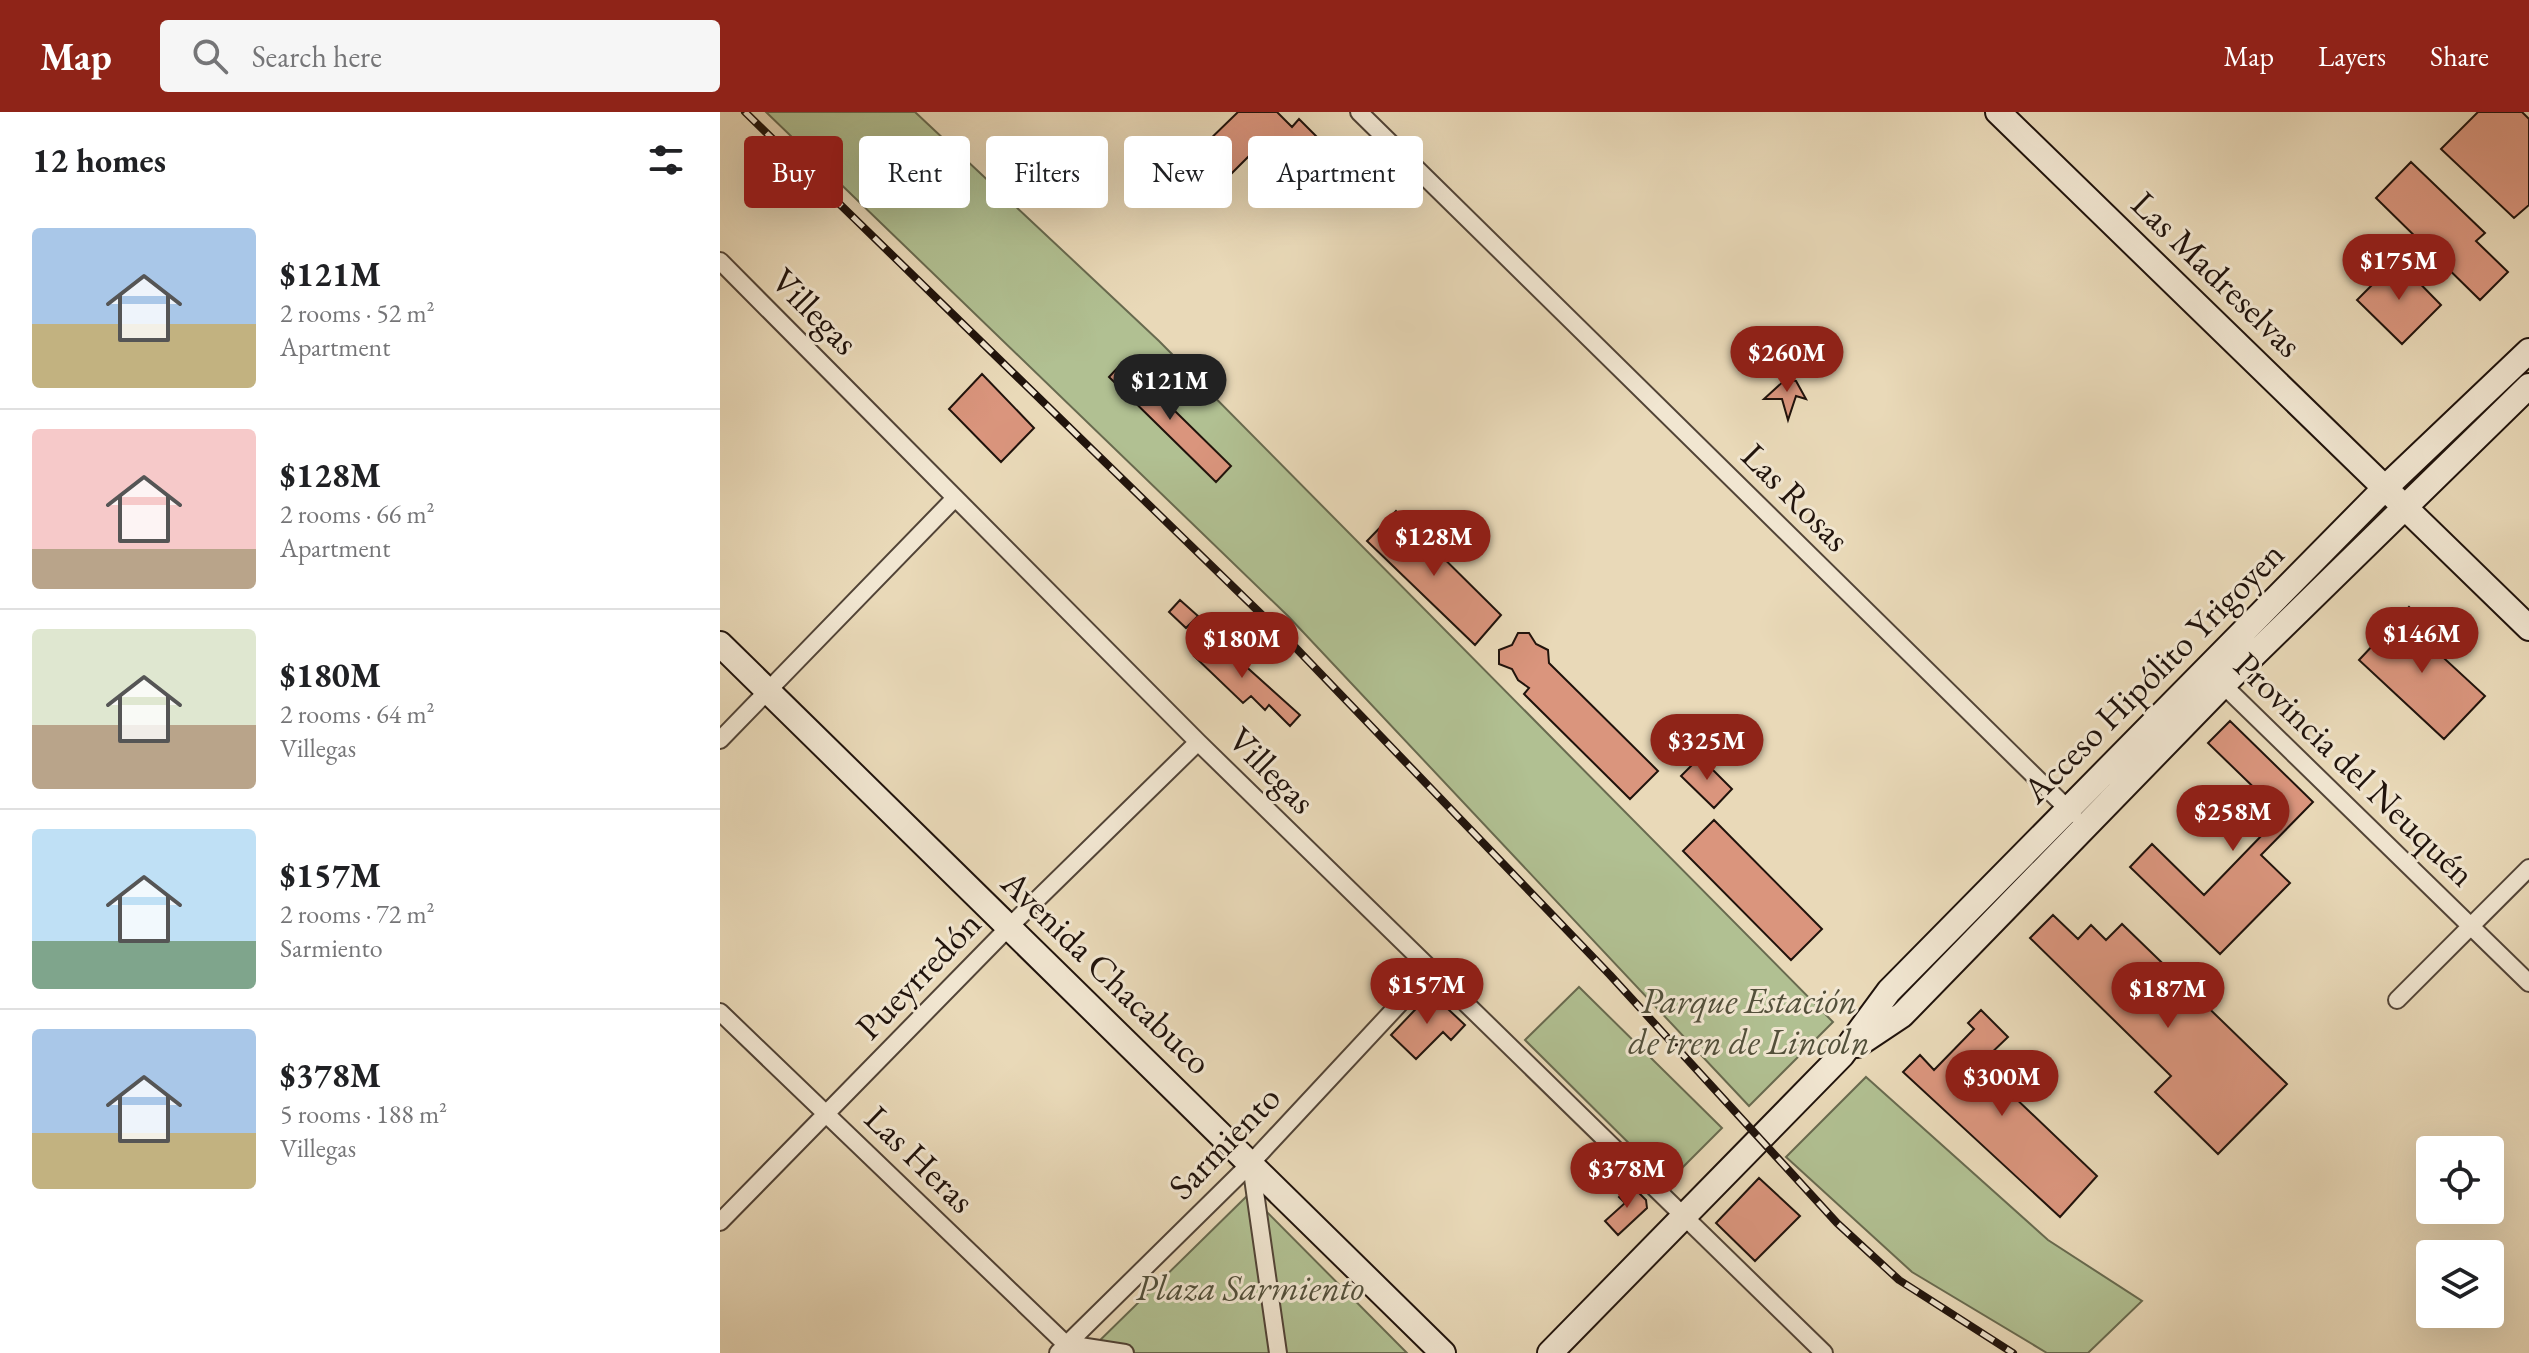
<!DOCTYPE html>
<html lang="en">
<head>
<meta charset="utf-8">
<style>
  body { margin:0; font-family:"EB Garamond",serif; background:#f6f6f6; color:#202124; height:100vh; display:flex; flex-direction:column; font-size:30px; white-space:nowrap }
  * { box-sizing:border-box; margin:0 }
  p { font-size:26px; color:#757577 }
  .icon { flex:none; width:44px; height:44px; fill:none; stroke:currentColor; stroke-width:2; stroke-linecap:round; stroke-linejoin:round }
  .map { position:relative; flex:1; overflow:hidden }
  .side { display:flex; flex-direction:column; background:#fff; width:720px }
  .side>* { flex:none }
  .guide { position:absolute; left:24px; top:24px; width:760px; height:72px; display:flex; gap:16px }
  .tools { position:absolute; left:1696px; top:1024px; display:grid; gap:16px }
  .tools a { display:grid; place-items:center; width:88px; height:88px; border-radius:8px; background:#fff; box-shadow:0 8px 32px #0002; font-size:40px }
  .price { position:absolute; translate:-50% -68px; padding:0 18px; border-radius:28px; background:#8f2418; color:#fff; font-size:26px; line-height:52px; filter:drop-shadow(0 2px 4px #0008) }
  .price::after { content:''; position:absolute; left:50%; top:48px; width:24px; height:18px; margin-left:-12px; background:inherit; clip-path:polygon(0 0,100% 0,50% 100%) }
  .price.active { background:#222; color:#fff }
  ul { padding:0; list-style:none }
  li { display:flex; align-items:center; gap:24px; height:200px; padding:0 32px }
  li+li { border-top:2px solid #e0e0e0 }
  li span { display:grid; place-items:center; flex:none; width:224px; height:160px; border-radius:8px; color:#555 }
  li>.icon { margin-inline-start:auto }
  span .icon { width:96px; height:96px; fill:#fffc; stroke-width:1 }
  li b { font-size:34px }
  h2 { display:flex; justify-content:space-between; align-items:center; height:96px; padding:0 32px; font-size:34px }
  .tag { padding:0 28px; border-radius:8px; background:#fff; box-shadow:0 8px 32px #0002; font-size:28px; line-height:72px }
  .tag.active { background:#8f2418; color:#fff }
  header { display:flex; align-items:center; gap:48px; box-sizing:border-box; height:112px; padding:0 40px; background:#8f2418; color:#fff }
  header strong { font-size:38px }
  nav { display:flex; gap:44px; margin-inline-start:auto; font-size:28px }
  .search { width:560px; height:72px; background:#f6f6f6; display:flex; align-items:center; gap:20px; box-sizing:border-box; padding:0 28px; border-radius:8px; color:#757577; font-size:30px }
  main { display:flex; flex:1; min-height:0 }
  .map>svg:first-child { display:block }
  .green { fill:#b1c092; stroke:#686a4f; stroke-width:2 }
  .building { fill:#da957d; stroke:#20130c; stroke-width:2 }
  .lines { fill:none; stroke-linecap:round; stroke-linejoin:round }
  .street-casing { stroke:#524437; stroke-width:20 }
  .secondary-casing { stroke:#20130c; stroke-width:28 }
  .street { stroke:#f1e6d1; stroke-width:16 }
  .secondary { stroke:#f1e6d1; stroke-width:24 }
  .rail-casing { stroke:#20130c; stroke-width:8 }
  .rail { stroke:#f1e6d1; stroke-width:5; stroke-dasharray:15; stroke-linecap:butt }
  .labels { text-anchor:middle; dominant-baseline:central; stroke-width:6; stroke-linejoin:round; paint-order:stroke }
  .street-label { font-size:36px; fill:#20130c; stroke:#f1e6d1 }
  .park-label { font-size:36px; font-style:italic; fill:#53503b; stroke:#f1e6d1 }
</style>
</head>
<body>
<header>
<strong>Map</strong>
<div class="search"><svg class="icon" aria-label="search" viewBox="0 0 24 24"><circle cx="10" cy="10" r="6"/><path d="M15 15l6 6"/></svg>Search here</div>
<nav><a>Map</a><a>Layers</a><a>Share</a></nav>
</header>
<main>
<section class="side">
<h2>12 homes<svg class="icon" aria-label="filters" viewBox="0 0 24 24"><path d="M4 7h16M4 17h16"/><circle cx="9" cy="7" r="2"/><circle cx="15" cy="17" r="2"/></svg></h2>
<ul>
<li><span style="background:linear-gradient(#a9c7e8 60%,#c2b280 0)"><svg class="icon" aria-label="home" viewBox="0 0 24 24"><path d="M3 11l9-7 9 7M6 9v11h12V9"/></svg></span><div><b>$121M</b><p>2 rooms · 52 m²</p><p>Apartment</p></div></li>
<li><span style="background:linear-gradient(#f6c9c9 75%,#b9a48a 0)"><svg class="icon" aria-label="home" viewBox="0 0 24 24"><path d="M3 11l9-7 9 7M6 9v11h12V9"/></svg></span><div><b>$128M</b><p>2 rooms · 66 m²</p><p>Apartment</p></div></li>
<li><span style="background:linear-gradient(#dfe7d0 60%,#b9a48a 0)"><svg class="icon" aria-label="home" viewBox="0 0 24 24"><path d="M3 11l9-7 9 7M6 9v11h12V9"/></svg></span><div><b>$180M</b><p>2 rooms · 64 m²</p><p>Villegas</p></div></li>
<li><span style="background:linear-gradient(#bfe0f5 70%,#7fa58c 0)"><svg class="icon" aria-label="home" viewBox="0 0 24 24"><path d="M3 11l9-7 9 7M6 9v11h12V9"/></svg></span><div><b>$157M</b><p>2 rooms · 72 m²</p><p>Sarmiento</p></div></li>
<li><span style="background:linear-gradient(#a9c7e8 65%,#c2b280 0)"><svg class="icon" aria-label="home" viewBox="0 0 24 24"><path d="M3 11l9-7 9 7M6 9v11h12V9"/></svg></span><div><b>$378M</b><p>5 rooms · 188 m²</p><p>Villegas</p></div></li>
</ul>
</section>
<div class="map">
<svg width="1809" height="1241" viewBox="0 0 1809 1241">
  <rect width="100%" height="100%" fill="#e9d9b8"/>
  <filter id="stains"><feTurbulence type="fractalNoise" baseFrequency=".0025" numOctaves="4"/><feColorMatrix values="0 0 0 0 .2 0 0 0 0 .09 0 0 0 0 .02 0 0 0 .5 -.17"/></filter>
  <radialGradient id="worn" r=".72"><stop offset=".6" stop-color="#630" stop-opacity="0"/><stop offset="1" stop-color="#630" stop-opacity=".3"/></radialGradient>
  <path class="green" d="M 46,0 L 195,0 L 439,229 L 1113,910 L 1029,994 L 568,504 Z
    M 859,875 L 1002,1016 L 948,1070 L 805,928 Z
    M 1146,965 L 1328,1128 L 1422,1189 L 1368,1241 L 1327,1241 L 1192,1160 L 1066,1045 Z
    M 529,1082 L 687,1241 L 373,1241 L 370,1238 Z"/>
  <path class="building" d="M 518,0 L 557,0 L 572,15 L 579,7 L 607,35 L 574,69 L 539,34 L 510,63 L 483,34 Z
    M 1758,0 L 1802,0 L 1809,7 L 1809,93 L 1794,106 L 1721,37 Z
    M 1691,50 L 1765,121 L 1756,129 L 1788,160 L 1760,188 L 1656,86 Z
    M 1677,148 L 1721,193 L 1682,232 L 1637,188 Z
    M 404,249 L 511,354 L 496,370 L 389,265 Z
    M 262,262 L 314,316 L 281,350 L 229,297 Z
    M 1066,267 L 1076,269 L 1086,287 L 1076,284 L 1068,308 L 1062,287 L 1044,287 Z
    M 676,399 L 781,503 L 755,533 L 647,429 Z
    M 460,488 L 478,504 L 466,516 L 449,500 Z
    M 1689,495 L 1710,515 L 1701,525 L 1765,584 L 1724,627 L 1639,548 Z
    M 798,521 L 809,521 L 816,532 L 828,538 L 829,551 L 938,659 L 910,687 L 804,582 L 809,576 L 798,568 L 792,557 L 779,552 L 779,538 L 792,533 Z
    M 492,524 L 580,603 L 570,614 L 549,593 L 545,598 L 531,584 L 523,591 L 474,544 Z
    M 1510,609 L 1593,690 L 1541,743 L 1570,771 L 1500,842 L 1410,755 L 1432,732 L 1484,783 L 1545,720 L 1536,712 L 1553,694 L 1488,631 Z
    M 980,645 L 1012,677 L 994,696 L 961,664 Z
    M 994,708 L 1102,817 L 1071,848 L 963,739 Z
    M 1333,803 L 1358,827 L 1371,813 L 1386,828 L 1402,812 L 1567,972 L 1498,1042 L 1435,980 L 1451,964 L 1310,826 Z
    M 711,881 L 745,913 L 731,928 L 723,920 L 696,947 L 671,923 Z
    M 1261,898 L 1288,925 L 1264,948 L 1294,977 L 1290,981 L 1377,1064 L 1340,1105 L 1183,960 L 1200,943 L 1214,958 L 1254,917 L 1248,911 Z
    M 1039,1066 L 1080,1104 L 1035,1149 L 996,1111 Z
    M 911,1073 L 926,1088 L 927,1096 L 898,1123 L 885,1109 L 905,1091 L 899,1085 Z"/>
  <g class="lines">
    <defs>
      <path id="street" d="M 639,0 L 1353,702
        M 0,149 L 478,630 L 1104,1241
        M 1496,566 L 1809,871
        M 0,628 L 235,386
        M 1677,888 L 1809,756
        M 0,900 L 355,1241
        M 531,1052 L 558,1241
        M 0,1110 L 289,815 L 478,630
        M 347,1232 L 405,1241
        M 338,1241 L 531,1051 L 710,859"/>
      <path id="secondary" d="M 1278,0 L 1809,516
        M 0,532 L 723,1241
        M 1137,933 L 1182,903 L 1503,573 L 1809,274
        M 830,1241 L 1122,943 L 1169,879 L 1666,375 L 1809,239"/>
    </defs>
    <use href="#street" class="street-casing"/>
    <use href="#secondary" class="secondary-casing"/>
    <use href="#street" class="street"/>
    <use href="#secondary" class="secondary"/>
    <defs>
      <path id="rail" d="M 25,0 L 575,535 L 890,863 L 1117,1111 L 1179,1168 L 1293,1241"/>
    </defs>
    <use href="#rail" class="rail-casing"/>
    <use href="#rail" class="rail"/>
  </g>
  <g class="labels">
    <g class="street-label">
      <text transform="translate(1497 162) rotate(44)">Las Madreselvas</text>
      <text transform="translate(95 199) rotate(45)">Villegas</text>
      <text transform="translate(1076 385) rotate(45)">Las Rosas</text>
      <text transform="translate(1433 560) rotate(-45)">Acceso Hipólito Yrigoyen</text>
      <text transform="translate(1635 657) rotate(44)">Provincia del Neuquén</text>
      <text transform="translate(552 658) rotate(45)">Villegas</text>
      <text transform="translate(387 860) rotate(44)">Avenida Chacabuco</text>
      <text transform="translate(198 863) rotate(-46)">Pueyrredón</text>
      <text transform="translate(504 1030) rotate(-46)">Sarmiento</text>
      <text transform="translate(200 1047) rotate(44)">Las Heras</text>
    </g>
    <g class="park-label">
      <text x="1029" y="888">Parque Estación<tspan x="1029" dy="41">de tren de Lincoln</tspan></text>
      <text x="530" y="1175">Plaza Sarmiento</text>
    </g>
  </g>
  <rect width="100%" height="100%" filter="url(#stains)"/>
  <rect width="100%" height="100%" fill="url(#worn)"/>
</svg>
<div class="tools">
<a><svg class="icon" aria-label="locate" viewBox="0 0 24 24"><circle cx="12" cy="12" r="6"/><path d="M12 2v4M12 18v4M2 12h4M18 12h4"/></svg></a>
<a><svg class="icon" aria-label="layers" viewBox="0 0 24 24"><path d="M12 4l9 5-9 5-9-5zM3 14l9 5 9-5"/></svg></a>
</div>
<b class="price" style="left:1679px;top:190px">$175M</b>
<b class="price" style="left:1067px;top:282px">$260M</b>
<b class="price active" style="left:450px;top:310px">$121M</b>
<b class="price" style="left:714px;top:466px">$128M</b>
<b class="price" style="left:1702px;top:563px">$146M</b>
<b class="price" style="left:522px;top:568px">$180M</b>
<b class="price" style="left:987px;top:670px">$325M</b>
<b class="price" style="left:1513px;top:741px">$258M</b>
<b class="price" style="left:707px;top:914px">$157M</b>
<b class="price" style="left:1448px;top:918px">$187M</b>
<b class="price" style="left:1282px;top:1006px">$300M</b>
<b class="price" style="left:907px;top:1098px">$378M</b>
<div class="guide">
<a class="tag active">Buy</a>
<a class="tag">Rent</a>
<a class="tag">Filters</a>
<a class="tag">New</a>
<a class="tag">Apartment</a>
</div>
</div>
</main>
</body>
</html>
